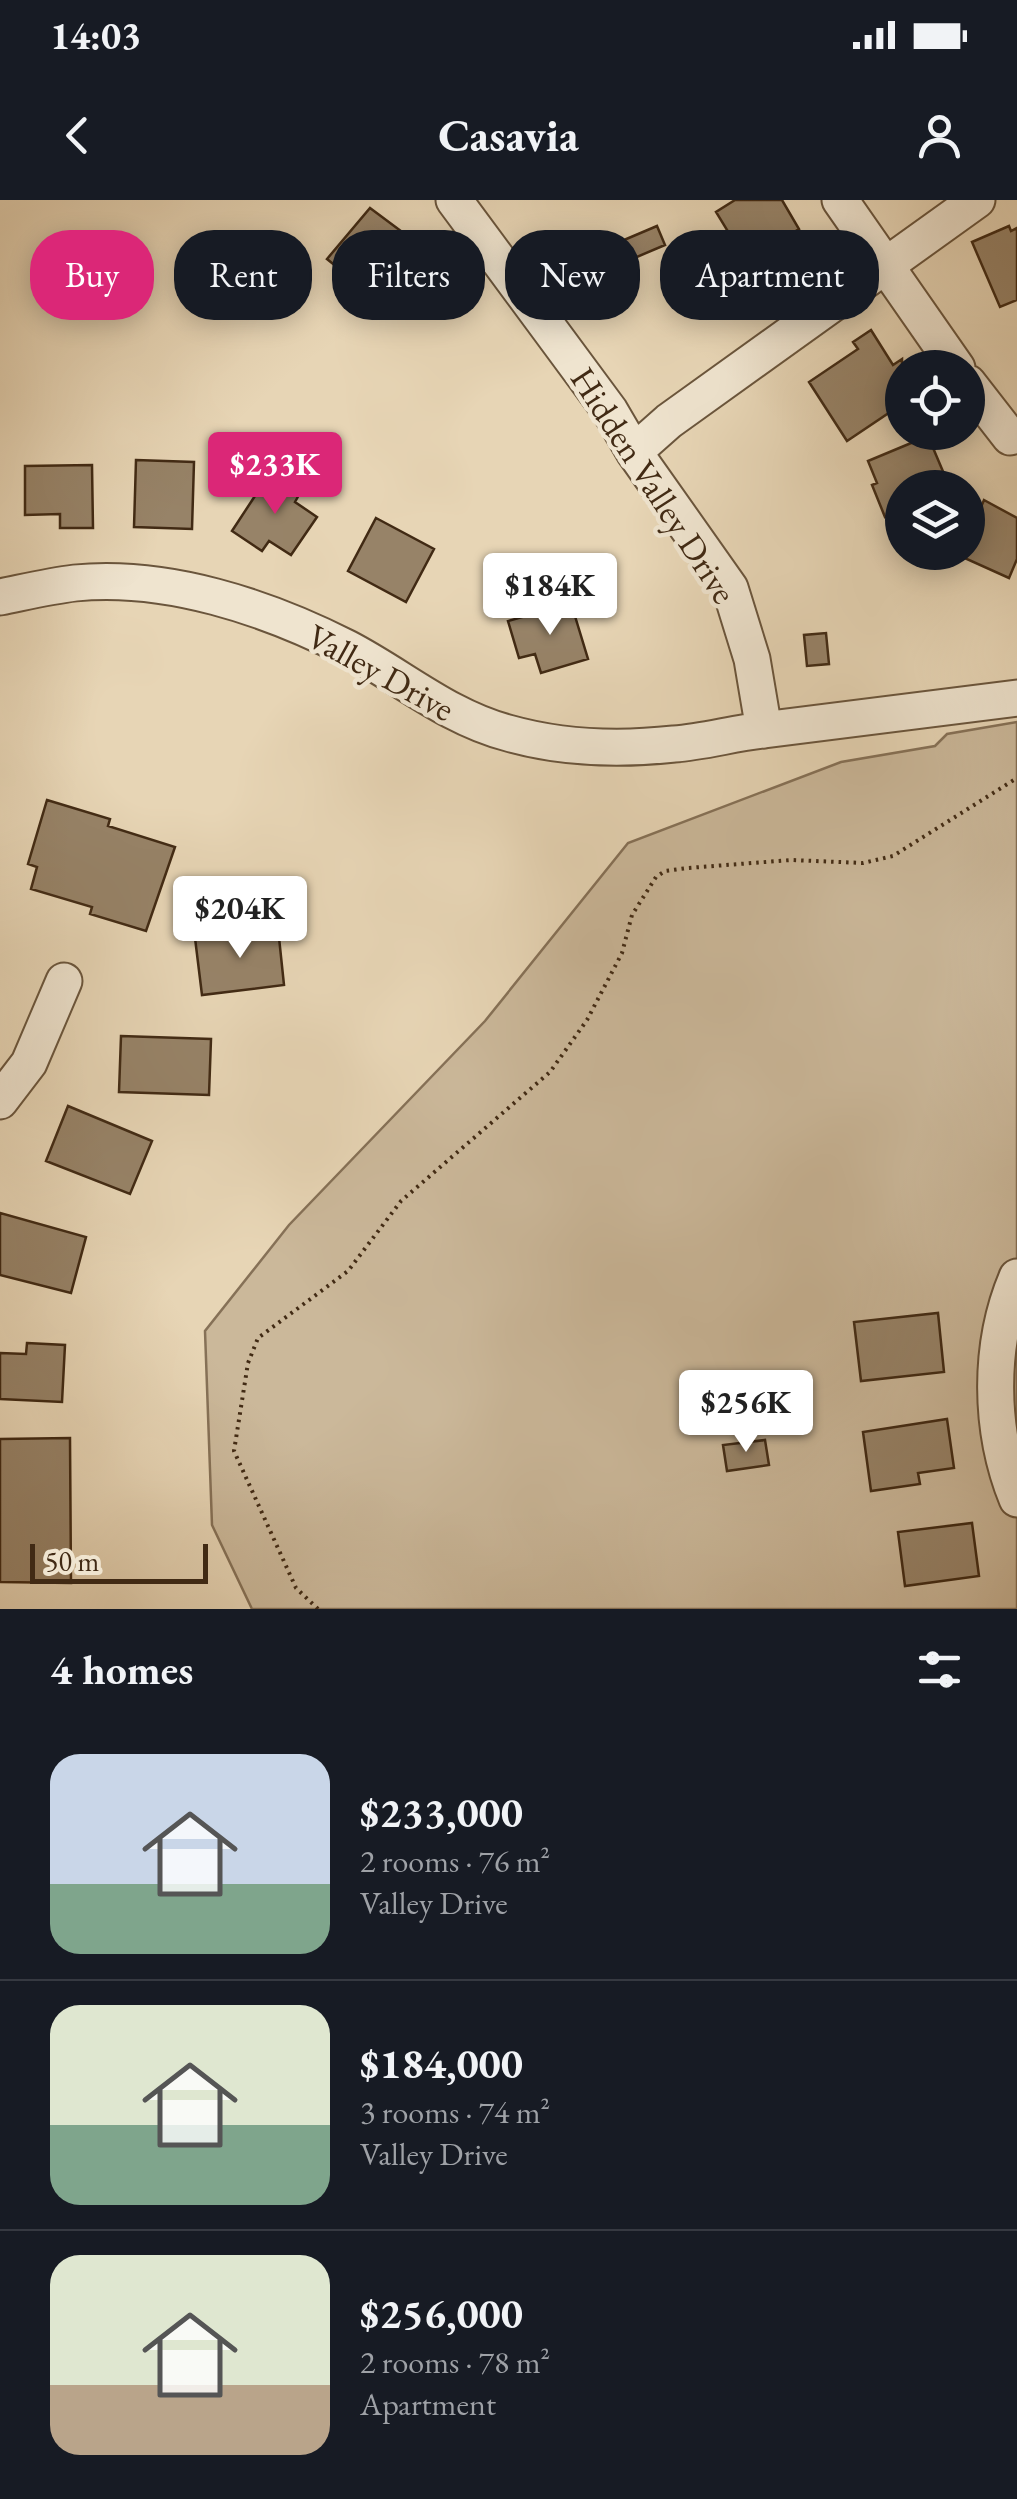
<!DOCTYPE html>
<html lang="en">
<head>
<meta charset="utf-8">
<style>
  body { margin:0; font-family:"EB Garamond",serif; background:#20242c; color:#f1f3f6; height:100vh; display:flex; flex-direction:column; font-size:38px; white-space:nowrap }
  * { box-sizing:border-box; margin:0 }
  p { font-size:32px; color:#9ea1a6 }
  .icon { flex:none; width:55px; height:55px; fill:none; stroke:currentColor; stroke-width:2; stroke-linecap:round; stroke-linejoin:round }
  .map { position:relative; height:1409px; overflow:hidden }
  .panel { display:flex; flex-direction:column; background:#171b24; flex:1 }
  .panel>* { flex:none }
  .hud { position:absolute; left:30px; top:30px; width:958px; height:90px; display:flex; gap:20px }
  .fabs { position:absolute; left:885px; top:150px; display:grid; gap:20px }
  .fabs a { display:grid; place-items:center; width:100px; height:100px; border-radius:50%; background:#171b24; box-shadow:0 5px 25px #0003; font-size:50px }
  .scale { position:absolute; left:30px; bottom:25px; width:178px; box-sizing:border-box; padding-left:10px; border:5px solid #412a14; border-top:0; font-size:28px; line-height:35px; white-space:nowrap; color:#412a14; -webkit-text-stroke:8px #efe4cf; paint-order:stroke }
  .price { position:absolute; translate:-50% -85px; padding:0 22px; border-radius:10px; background:#fff; color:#222; font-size:32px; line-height:65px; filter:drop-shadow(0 2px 5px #0008) }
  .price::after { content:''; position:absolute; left:50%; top:60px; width:30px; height:22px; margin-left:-15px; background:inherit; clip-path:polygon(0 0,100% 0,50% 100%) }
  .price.on { background:#db2777; color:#fff }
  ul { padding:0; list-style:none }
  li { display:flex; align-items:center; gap:30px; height:250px; padding:0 50px }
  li+li { border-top:2px solid #363941 }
  li span { display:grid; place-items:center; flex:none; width:280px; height:200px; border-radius:30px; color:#555 }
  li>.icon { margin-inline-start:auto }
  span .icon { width:120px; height:120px; fill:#fffc; stroke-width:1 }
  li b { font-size:42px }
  h2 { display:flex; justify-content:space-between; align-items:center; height:120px; padding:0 50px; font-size:42px }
  .tag { padding:0 35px; border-radius:40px; background:#171b24; box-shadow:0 5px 25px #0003; font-size:35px; line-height:90px }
  .tag.on { background:#db2777; color:#fff }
  .status { display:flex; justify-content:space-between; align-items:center; height:70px; padding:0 50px; background:#171b24; direction:ltr }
  .status svg { height:28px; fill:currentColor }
  header { display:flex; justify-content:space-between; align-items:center; height:130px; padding:0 50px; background:#171b24; font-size:45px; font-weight:700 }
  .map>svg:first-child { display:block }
  .green { fill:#cbb89a; stroke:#867157; stroke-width:2.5 }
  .building { fill:#978368; stroke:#412a14; stroke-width:2.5 }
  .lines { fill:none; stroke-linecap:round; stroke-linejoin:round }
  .minor-casing { stroke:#6a553c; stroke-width:39 }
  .path { stroke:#412a14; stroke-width:4; stroke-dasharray:2.5 5; stroke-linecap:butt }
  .minor { stroke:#efe4cf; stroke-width:35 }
  .labels { text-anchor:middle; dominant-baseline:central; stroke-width:9; stroke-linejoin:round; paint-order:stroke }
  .street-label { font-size:35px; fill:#412a14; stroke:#efe4cf }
</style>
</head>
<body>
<div class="status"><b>14:03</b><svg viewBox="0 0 49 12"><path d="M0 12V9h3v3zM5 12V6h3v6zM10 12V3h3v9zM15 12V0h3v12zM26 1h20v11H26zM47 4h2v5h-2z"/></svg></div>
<header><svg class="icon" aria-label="back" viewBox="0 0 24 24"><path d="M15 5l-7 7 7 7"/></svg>Casavia<svg class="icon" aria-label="person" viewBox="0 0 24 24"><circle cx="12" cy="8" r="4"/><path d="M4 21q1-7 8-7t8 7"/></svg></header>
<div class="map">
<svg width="1017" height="1409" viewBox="0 0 1017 1409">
  <rect width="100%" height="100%" fill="#e7d5b5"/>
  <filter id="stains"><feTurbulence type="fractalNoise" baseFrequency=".002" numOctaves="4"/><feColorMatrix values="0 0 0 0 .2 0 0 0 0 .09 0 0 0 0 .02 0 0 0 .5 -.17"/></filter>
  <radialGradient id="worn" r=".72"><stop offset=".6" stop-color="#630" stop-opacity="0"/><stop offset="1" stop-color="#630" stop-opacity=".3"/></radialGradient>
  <path class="green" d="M 1017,522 L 1017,1409 L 252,1409 L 212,1325 L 205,1131 L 289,1025 L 485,821 L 628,643 L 841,562 L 935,546 L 947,534 Z"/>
  <path class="building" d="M 735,0 L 782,0 L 799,29 L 746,61 L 716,12 Z
    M 370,8 L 425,49 L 391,95 L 354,67 L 348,76 L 327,59 Z
    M 657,26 L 665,45 L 632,59 L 624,40 Z
    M 1009,26 L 1011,31 L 1017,28 L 1017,100 L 1000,107 L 972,42 Z
    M 871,130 L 893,165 L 902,159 L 902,204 L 847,241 L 809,182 L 858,149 L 853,142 Z
    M 928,236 L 950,288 L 902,288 L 902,310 L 885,317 L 872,285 L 877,283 L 868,261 Z
    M 136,260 L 194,262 L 192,329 L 134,327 Z
    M 92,265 L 93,328 L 60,328 L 60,314 L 25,315 L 25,266 Z
    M 270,273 L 300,293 L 295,302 L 317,317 L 291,355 L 269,341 L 262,351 L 232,331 Z
    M 984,300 L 1017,318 L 1017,359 L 1009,378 L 960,356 L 968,352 L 968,338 Z
    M 376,318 L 434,349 L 406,402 L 348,371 Z
    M 571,403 L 588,459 L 541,473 L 535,454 L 519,458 L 508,421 Z
    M 826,433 L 829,464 L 807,466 L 804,435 Z
    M 47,600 L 110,619 L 108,626 L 175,647 L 146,731 L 90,714 L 92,707 L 31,689 L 37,667 L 28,664 Z
    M 278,728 L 284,785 L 202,795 L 195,738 Z
    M 121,836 L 211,839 L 209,895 L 119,892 Z
    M 68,906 L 152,941 L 130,994 L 46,961 Z
    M 0,1013 L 86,1037 L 71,1093 L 0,1075 Z
    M 938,1113 L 944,1172 L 861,1181 L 854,1122 Z
    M 27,1143 L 65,1145 L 62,1202 L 0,1199 L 0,1153 L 26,1154 Z
    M 947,1219 L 954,1268 L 918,1273 L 920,1284 L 871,1291 L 863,1232 Z
    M 70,1238 L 71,1383 L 0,1382 L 0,1239 Z
    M 765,1240 L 769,1265 L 727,1271 L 723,1245 Z
    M 972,1323 L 979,1376 L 905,1386 L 898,1332 Z"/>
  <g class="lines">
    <defs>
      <path id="minor" d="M 454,0 L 610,211 L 634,252 L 730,388 L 752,459 L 764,530 L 1017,498
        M 840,0 L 957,168
        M 968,183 L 1010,237 L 1017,235
        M 634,252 L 669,221 L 977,0
        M 0,397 C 25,392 50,386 75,383 C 167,374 266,407 347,448 C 401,476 447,517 508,533 C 561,548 619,550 674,544 C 704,542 734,533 764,530
        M 0,901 L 29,863 L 64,781
        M 1017,1077 C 988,1145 989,1230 1017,1299"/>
    </defs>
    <use href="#minor" class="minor-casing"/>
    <path class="path" d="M 318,1409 L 296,1388 L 234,1251 L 248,1163 L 258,1138 L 348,1071 L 401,1001 L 550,872 L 587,820 L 622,753 L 632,715 L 656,677 L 665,671 L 688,668 L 791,660 L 863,663 L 893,656 L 1017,578"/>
    <use href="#minor" class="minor"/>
  </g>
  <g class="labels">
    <g class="street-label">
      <text transform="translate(654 285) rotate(57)">Hidden Valley Drive</text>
      <text transform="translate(381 472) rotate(29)">Valley Drive</text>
    </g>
  </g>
  <rect width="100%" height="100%" filter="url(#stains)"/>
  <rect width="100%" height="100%" fill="url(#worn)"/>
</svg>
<div class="fabs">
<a><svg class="icon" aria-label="locate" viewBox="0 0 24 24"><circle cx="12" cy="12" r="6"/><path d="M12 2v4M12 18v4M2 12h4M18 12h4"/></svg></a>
<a><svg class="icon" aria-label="layers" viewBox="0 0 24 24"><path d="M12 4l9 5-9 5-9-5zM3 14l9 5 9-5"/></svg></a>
</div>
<div class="scale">50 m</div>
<b class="price on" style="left:275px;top:317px">$233K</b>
<b class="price" style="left:550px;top:438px">$184K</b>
<b class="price" style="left:240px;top:761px">$204K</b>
<b class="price" style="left:746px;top:1255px">$256K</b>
<div class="hud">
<a class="tag on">Buy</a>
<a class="tag">Rent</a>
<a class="tag">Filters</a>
<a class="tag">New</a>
<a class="tag">Apartment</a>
</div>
</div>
<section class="panel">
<h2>4 homes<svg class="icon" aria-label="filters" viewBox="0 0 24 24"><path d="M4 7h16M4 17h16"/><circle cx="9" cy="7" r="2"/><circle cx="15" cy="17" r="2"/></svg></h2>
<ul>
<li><span style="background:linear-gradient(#c9d6e8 65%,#7fa58c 0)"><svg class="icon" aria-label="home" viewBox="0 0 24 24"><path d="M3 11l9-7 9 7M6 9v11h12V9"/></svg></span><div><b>$233,000</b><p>2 rooms · 76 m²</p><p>Valley Drive</p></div></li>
<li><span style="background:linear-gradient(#dfe7d0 60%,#7fa58c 0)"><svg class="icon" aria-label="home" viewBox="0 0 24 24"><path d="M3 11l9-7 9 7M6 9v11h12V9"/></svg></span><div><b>$184,000</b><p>3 rooms · 74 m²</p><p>Valley Drive</p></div></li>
<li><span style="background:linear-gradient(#dfe7d0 65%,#b9a48a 0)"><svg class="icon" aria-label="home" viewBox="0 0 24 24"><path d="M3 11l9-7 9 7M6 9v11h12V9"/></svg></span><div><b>$256,000</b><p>2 rooms · 78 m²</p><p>Apartment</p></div></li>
</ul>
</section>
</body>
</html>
